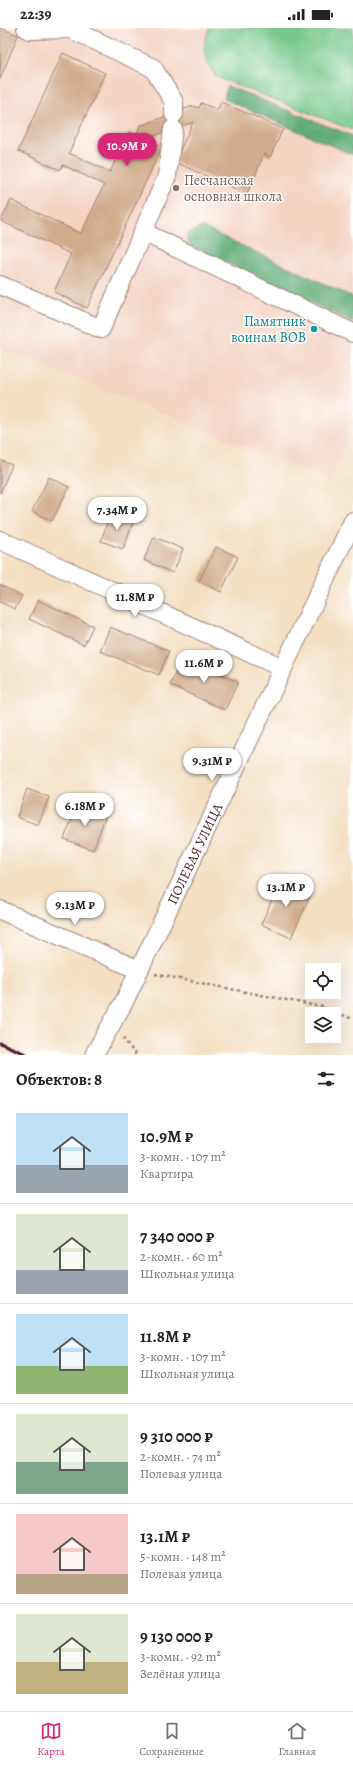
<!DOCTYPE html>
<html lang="ru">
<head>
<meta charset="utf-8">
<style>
  body { margin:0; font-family:Alegreya,serif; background:#f6f6f6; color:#222; height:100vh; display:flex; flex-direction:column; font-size:15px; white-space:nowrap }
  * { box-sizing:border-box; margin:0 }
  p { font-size:13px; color:#767676 }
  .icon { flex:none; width:22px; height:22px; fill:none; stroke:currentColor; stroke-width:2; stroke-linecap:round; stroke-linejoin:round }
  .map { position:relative; height:1027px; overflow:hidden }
  .details { display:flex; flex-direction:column; background:#fff; flex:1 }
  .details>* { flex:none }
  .fabs { position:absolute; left:305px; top:935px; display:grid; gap:8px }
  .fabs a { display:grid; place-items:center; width:36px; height:36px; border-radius:0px; background:#fff; box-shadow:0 4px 16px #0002; font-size:20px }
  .price { position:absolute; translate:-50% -34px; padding:0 9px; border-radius:14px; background:#fff; color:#222; font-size:13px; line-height:26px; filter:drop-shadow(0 1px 2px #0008) }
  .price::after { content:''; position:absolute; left:50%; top:24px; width:12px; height:9px; margin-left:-6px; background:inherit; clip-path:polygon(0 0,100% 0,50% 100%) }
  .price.on { background:#db2777; color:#fff }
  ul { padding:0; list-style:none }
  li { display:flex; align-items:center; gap:12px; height:100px; padding:0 16px }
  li+li { border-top:1px solid #e0e0e0 }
  li span { display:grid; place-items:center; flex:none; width:112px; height:80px; border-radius:0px; color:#555 }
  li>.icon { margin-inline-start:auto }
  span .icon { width:48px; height:48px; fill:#fffc; stroke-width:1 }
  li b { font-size:17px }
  h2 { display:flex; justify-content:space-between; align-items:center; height:48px; padding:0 16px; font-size:17px }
  .status { display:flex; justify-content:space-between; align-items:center; height:28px; padding:0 20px; background:#fff; direction:ltr }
  .status svg { height:11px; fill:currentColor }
  .tabs { display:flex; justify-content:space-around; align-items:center; height:56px; border-top:1px solid #e0e0e0; background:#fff; font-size:11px; color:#767676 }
  .tabs a { display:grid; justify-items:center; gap:2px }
  .tabs .on { color:#db2777 }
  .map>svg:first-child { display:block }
  .built { fill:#f4d3c1 }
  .green { fill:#77c88a; stroke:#60745a }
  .forest { fill:#61ac76; stroke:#566650 }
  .building { fill:#d1ac8c }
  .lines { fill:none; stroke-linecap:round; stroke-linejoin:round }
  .minor-casing { stroke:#9f7f76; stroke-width:20 }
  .path { stroke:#9f7f76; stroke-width:2.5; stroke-dasharray:3 3; stroke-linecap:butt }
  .minor { stroke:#fff; stroke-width:18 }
  .rail { stroke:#4a1f2b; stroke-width:3 }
  .education-dot { fill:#8d6e63; stroke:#fff; stroke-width:1.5 }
  .culture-dot { fill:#0f9aa8; stroke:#fff; stroke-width:1.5 }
  .labels { text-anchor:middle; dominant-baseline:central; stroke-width:3; stroke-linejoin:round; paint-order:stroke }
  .education-label { font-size:14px; fill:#785e54; stroke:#fff; text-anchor:start }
  .culture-label { font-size:14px; fill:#0d838f; stroke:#fff; text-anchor:end }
  .street-label { font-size:14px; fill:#4a1f2b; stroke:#fff }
</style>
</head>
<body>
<div class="status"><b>22:39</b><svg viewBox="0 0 49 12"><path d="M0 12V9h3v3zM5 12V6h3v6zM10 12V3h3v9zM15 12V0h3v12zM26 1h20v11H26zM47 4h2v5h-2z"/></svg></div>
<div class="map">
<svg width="353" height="1027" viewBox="0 0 353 1027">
  <rect width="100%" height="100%" fill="#fff"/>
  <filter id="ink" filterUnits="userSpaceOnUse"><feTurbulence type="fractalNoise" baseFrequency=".025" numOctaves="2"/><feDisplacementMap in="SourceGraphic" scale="8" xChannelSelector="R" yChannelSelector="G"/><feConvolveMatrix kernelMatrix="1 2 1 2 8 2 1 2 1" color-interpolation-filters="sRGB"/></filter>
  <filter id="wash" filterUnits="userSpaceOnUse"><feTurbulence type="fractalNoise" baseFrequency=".012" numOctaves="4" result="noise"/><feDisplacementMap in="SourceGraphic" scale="16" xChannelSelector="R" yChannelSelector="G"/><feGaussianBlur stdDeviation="0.9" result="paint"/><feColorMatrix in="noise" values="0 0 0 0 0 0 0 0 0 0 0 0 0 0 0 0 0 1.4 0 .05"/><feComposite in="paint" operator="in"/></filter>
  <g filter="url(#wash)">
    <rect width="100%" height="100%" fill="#f4dfc2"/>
    <path class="built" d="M 0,0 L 353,0 L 353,400 L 329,452 L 0,320 Z"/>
    <path class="green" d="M 209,0 L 353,0 L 353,102 L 216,49 C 203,30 201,22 209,0 Z"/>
    <path class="forest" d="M 227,58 L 353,108 L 353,127 L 224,71 Z
      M 202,199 L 353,269 L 353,294 L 189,217 L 186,206 Z"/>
    <g id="blocks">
      <path class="building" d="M 0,0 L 18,7 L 0,51 Z
        M 63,25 L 105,45 L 69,125 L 110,144 L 129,104 L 136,107 L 140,98 L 193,78 L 199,80 L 201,75 L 218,82 L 221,74 L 283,101 L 270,129 L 264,126 L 247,166 L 175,134 L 193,94 L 145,111 L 162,119 L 87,280 L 54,264 L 71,226 L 1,193 L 11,172 L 81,206 L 104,157 L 63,137 L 60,142 L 18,123 Z
        M 0,432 L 12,437 L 0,465 Z
        M 49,449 L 69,459 L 52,493 L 32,483 Z
        M 110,486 L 133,494 L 123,521 L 101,513 Z
        M 154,509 L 183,521 L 173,545 L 144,532 Z
        M 216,519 L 238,529 L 221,564 L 199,553 Z
        M 0,557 L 22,568 L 15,581 L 0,574 Z
        M 38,572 L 93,598 L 84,617 L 29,591 Z
        M 110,599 L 169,623 L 159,647 L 100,623 Z
        M 183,629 L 238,654 L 225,682 L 170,657 Z
        M 27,761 L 49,769 L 38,797 L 17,789 Z
        M 78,776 L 106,787 L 93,822 L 64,811 Z
        M 282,850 L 312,864 L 291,910 L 261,896 Z"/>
    </g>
  </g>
  <g filter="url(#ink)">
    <use href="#blocks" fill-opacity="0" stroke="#9f7f76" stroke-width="1"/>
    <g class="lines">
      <defs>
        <g id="minor">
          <path d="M 26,0 L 30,2 L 71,1 L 153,40 L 174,74 L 174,86"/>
          <path d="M 143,204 L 353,305"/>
          <path d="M 0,257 L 101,301 L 167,148 L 173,101"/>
          <path d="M 0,512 L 283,640"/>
          <path d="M 0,882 L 139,942"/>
          <path id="s1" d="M 94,1027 L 124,974 L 353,493"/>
        </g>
      </defs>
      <use href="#minor" class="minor-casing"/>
      <path class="path" d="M 155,946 L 322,979 L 353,991
        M 123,1010 L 136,1027"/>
      <use href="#minor" class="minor"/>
      <path class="rail" d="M 0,1015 L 28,1027"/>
    </g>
  </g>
  <circle class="education-dot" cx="176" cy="160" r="4"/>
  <circle class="culture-dot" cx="314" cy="301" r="4"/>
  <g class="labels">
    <g class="education-label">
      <text x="184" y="152">Песчанская<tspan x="184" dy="16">основная школа</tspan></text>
    </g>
    <g class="culture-label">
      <text x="306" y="293">Памятник<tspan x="306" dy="16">воинам ВОВ</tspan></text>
    </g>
    <g class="street-label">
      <text stroke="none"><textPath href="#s1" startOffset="225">ПОЛЕВАЯ УЛИЦА</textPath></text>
    </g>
  </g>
</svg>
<div class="fabs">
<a><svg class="icon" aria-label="locate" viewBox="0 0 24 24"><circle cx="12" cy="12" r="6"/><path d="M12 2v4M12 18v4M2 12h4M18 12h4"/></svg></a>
<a><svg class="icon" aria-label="layers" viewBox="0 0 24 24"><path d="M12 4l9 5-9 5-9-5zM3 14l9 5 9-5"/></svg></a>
</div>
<b class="price on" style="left:127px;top:139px">10.9M ₽</b>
<b class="price" style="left:117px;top:503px">7.34M ₽</b>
<b class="price" style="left:135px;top:590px">11.8M ₽</b>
<b class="price" style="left:204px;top:656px">11.6M ₽</b>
<b class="price" style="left:212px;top:754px">9.31M ₽</b>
<b class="price" style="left:85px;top:799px">6.18M ₽</b>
<b class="price" style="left:286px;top:880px">13.1M ₽</b>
<b class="price" style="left:75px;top:898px">9.13M ₽</b>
</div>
<section class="details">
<h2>Объектов: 8<svg class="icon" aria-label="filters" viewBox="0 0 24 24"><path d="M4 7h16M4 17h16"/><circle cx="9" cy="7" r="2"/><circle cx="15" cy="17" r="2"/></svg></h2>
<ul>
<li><span style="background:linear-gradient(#bfe0f5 65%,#9aa5b1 0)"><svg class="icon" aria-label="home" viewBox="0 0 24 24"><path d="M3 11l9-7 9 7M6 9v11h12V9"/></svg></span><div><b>10.9M ₽</b><p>3-комн. · 107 m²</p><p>Квартира</p></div></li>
<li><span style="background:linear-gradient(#dfe7d0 70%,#9aa5b1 0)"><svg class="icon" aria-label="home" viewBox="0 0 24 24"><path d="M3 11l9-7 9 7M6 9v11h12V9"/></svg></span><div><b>7 340 000 ₽</b><p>2-комн. · 60 m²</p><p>Школьная улица</p></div></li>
<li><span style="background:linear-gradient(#bfe0f5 65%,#8fb573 0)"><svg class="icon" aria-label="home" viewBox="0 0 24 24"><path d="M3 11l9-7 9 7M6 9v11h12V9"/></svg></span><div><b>11.8M ₽</b><p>3-комн. · 107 m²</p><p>Школьная улица</p></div></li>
<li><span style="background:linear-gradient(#dfe7d0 60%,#7fa58c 0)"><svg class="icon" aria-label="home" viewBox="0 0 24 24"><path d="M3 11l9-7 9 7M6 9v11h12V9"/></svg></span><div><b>9 310 000 ₽</b><p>2-комн. · 74 m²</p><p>Полевая улица</p></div></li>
<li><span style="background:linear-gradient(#f6c9c9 75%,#b9a48a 0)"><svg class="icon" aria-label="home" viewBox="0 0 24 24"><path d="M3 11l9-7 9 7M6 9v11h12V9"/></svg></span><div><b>13.1M ₽</b><p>5-комн. · 148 m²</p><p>Полевая улица</p></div></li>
<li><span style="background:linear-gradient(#dfe7d0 60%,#c2b280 0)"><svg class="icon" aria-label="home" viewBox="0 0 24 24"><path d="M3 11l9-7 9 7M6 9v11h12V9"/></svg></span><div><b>9 130 000 ₽</b><p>3-комн. · 92 m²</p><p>Зелёная улица</p></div></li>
</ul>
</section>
<nav class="tabs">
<a class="on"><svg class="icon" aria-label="map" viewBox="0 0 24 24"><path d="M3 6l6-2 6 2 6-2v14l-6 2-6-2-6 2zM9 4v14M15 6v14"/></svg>Карта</a>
<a><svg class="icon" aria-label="saved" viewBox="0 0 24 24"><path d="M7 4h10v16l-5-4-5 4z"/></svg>Сохранённые</a>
<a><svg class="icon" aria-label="home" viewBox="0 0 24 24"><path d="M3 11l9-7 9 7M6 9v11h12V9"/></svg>Главная</a>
</nav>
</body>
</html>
